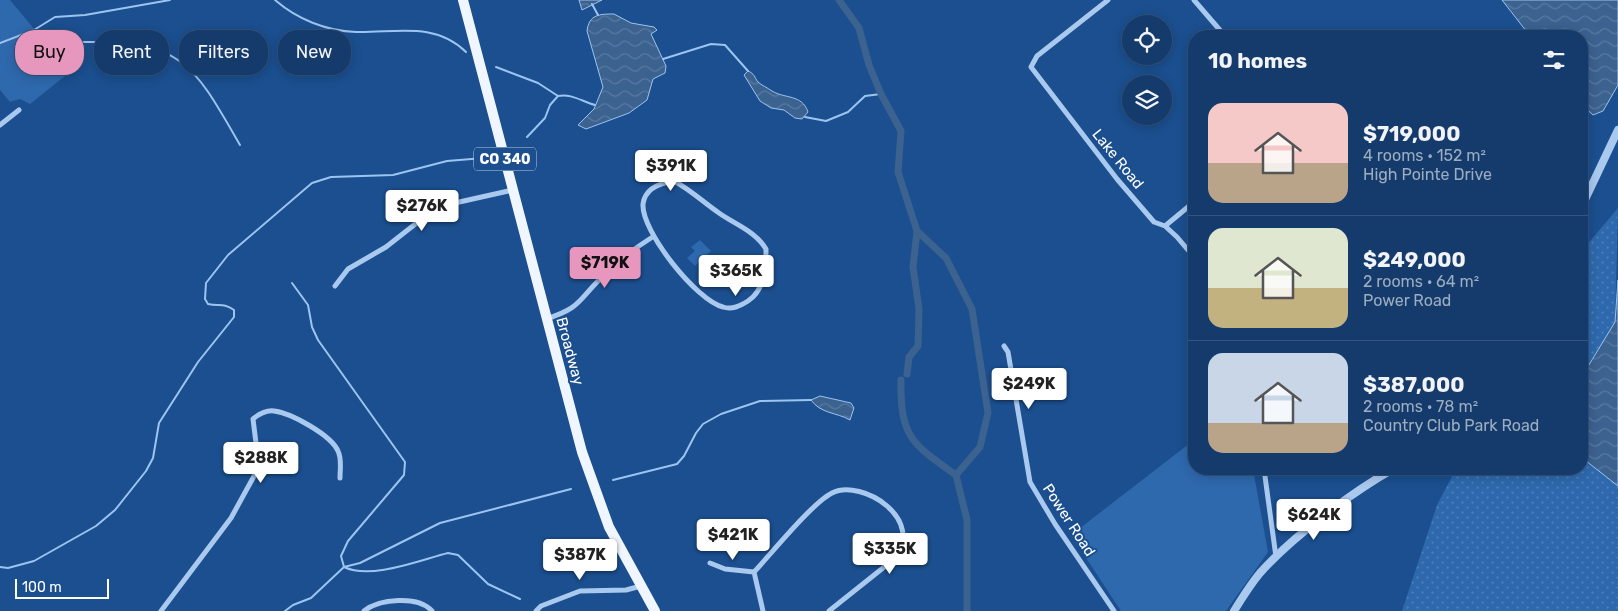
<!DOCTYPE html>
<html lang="en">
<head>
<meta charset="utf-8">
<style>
  body { margin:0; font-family:Rubik,sans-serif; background:#214673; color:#f1f3f6; height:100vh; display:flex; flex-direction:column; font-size:19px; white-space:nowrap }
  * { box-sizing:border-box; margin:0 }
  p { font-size:16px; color:#9dadc1 }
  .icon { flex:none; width:28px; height:28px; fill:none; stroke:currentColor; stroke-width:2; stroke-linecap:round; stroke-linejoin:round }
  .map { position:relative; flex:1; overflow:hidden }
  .side { position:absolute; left:1188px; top:30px; width:400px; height:445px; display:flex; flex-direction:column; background:#143b6b; border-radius:20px; box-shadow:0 2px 12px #0003,0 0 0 1px #33557e }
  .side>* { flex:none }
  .top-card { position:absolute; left:15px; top:30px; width:475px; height:45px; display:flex; gap:10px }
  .buttons { position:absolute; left:1122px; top:15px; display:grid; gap:10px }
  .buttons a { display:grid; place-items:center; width:50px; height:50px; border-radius:50%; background:#143b6b; box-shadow:0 2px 12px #0003,0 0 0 1px #33557e; font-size:25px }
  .scale { position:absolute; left:15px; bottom:12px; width:94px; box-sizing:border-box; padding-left:5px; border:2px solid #fff; border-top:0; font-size:14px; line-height:18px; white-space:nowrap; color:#fff; -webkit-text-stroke:4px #1b4f8f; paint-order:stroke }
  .price { position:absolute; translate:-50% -42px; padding:0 11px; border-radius:5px; background:#fff; color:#222; font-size:16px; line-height:32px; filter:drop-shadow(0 1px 2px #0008) }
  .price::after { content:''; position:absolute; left:50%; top:30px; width:15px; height:11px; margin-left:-8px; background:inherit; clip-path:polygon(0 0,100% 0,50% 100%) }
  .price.on { background:#e797bd; color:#111 }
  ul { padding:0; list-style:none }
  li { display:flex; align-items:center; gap:15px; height:125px; padding:0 20px }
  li+li { border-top:1px solid #33557e }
  li span { display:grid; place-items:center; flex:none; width:140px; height:100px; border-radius:15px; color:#555 }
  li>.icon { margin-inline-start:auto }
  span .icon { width:60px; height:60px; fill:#fffc; stroke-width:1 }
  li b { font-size:21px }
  h2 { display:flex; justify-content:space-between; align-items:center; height:60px; padding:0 20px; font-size:21px }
  .chip { padding:0 18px; border-radius:20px; background:#143b6b; box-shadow:0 2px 12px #0003,0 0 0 1px #33557e; font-size:18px; line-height:45px }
  .chip.on { background:#e797bd; color:#111 }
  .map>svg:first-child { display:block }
  .grass { fill:url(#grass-dots) }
  .park { fill:#2e69ad }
  .water { fill:url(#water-waves); stroke:#9cc4f0 }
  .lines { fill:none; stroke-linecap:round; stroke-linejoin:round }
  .stream { stroke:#9cc4f0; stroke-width:2 }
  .canal { stroke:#3c6290; stroke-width:7 }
  .minor { stroke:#a9c9ee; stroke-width:5 }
  .tertiary { stroke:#a9c9ee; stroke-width:8 }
  .primary { stroke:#f0f6ff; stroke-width:10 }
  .labels { text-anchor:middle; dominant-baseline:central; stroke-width:4; stroke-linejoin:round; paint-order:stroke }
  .shield { fill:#1b4f8f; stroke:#bbcadd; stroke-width:1 }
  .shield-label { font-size:14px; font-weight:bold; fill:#fff }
  .street-label { font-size:15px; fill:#fff; stroke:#1b4f8f }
</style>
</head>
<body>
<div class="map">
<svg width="1618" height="611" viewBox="0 0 1618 611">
  <defs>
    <pattern id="grass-dots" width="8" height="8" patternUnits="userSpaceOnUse" patternTransform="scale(1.25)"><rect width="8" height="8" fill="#2e69ad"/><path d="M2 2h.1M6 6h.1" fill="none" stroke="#4d80b9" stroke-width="1.8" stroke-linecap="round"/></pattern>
    <pattern id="water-waves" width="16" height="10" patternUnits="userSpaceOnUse" patternTransform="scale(1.25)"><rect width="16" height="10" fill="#3c6290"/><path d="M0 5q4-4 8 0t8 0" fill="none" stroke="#597aa1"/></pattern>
  </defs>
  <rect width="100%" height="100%" fill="#1b4f8f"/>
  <path class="grass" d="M 1618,208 L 1615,322 L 1581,378 L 1581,252 Z
    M 1581,457 L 1618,486 L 1618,611 L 1402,611 L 1437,505 L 1456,469 L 1581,469 Z"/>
  <path class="park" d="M 0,0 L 10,0 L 70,72 L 30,104 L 20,99 L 10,102 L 0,90 Z
    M 700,240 L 711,251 L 695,266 L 687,258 L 695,251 L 691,247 Z
    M 1194,440 L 1194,469 L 1253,469 L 1268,552 L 1226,611 L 1121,611 L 1071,535 Z"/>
  <path class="water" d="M 579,0 L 602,0 L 582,10 Z
    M 1502,0 L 1618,0 L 1618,85 L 1603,111 L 1593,115 L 1581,104 L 1581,36 L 1530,36 Z
    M 614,14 L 631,23 L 654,27 L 657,30 L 651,34 L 666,66 L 665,73 L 653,79 L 647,100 L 629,113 L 586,129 L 578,125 L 594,109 L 603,87 L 587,31 C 589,14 600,14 614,14 Z
    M 748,71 C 755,74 754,77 758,82 C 761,85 768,88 772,91 C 785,99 802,94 808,112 L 802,119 L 795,118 L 784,110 L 771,108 L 760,101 L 744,75 Z
    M 1618,280 L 1618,486 L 1581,457 L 1581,378 L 1615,322 Z
    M 820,396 L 851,403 L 854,408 L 850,420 C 836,412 821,414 811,400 Z"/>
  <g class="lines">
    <path class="stream" d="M 275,0 C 297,19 326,31 356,32 C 395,33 435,21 466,52
      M 592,4 L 598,15
      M 81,42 C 182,40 193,63 240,145
      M 0,43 L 34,30 L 55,17 L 85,15 L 170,0
      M 663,59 L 711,44 L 725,45 L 748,71
      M 496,67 L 538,83 L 558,96
      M 805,117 L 826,121 L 848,112 L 865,96 L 881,94
      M 527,137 L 545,118 L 550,105 L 558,96 C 571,93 583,102 595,105
      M 292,283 L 308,305 L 312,327 L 318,340 L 405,462 L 404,475 L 348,541 L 341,556 L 344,567 C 371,580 420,560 448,553 L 458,555 L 488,584 L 520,599
      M 613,480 L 677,464 L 684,456 L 696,433 L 703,424 L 721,414 L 760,401 L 811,400
      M 0,567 L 8,568 L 34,561 L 96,526 L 115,510 L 146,471 L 153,458 L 159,423 L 198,362 L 234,317 L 234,310 C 223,302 219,307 208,304 L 205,299 L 206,283 L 228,255 L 312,183 L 331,177 L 393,175 L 447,161 L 484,158
      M 285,611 L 293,605 L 311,598 L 344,567 L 360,563 L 440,523 L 571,489"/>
    <path class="canal" d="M 839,0 L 859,28 L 869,65 L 881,94 L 901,131 L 898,172 L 917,231 L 946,258 L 972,309 L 988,413 L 980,447 L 956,475
      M 907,374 L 909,357 L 918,346 L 919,309 L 913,267 L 917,231
      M 901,380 C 900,437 912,444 956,475 L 967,520 L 967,611"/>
    <path class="minor" d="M 1108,0 L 1037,56 L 1031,67 L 1117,179 L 1154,222 L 1165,226 L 1177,237 L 1194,257
      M 1194,0 L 1225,36
      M 0,125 L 19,110
      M 674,181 C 691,190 704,203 719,213 C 736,225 755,231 766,249 C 766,267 765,290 748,301 C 740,306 732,310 723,307 C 697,301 641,231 643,204 C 645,188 660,183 674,181 Z
      M 1165,226 L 1194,202
      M 335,286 L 348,269 L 386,247 L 437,207 L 513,190
      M 546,319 C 580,308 577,302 600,279 C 616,262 635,248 654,236
      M 1004,346 L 1008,352 L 1030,482 L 1055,524 L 1114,611
      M 1264,469 L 1276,557
      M 710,563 L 725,569 L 754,572
      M 754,572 C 771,554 812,503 832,493 C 862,478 928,520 893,560 L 829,611
      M 754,572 L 763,611
      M 161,611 L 231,518 L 259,467 L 253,419 C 259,414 266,410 274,411 C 291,413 331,435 338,451 C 342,459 340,469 340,478
      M 364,611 C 379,599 418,595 432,611
      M 536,611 L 541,606 L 580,591 L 626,590 L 641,586"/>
    <path class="tertiary" d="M 1581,208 L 1618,130
      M 1234,611 C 1242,598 1250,585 1260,573 C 1292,537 1351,493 1393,469"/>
    <path class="primary" d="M 463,0 L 582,452 L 609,527 L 655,611"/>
  </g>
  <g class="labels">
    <rect class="shield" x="474" y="147.5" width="62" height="23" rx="4"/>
    <g class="shield-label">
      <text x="505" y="159">CO 340</text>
    </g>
    <g class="street-label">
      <text transform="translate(1118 159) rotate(51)">Lake Road</text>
      <text transform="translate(570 351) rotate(75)">Broadway</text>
      <text transform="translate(1069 520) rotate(57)">Power Road</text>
    </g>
  </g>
</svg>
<div class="buttons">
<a><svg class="icon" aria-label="locate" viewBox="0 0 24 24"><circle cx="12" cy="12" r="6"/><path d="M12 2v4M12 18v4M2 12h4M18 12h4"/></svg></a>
<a><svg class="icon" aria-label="layers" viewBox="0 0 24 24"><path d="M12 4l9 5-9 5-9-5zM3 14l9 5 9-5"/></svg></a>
</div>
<div class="scale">100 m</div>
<b class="price" style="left:671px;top:192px">$391K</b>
<b class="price" style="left:422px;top:232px">$276K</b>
<b class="price on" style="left:605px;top:289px">$719K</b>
<b class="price" style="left:736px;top:297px">$365K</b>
<b class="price" style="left:1029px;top:410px">$249K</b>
<b class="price" style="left:261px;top:484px">$288K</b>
<b class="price" style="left:1314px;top:541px">$624K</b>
<b class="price" style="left:733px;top:561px">$421K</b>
<b class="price" style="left:890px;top:575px">$335K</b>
<b class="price" style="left:580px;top:581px">$387K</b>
<div class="top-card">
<a class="chip on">Buy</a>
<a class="chip">Rent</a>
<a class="chip">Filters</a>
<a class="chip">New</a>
</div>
<section class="side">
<h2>10 homes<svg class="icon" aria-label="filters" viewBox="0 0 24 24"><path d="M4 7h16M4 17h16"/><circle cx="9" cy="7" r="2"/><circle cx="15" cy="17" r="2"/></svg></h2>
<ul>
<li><span style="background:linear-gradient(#f6c9c9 60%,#b9a48a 0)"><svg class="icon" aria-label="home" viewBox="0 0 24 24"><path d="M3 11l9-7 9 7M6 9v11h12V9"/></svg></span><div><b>$719,000</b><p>4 rooms · 152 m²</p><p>High Pointe Drive</p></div></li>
<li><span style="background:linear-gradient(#dfe7d0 60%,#c2b280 0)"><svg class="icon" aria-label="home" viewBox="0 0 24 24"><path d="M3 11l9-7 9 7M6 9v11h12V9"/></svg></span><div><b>$249,000</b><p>2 rooms · 64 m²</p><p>Power Road</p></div></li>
<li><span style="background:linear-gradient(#c9d6e8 70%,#b9a48a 0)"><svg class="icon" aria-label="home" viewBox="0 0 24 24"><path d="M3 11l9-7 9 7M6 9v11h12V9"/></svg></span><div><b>$387,000</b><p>2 rooms · 78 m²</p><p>Country Club Park Road</p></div></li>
</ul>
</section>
</div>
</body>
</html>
